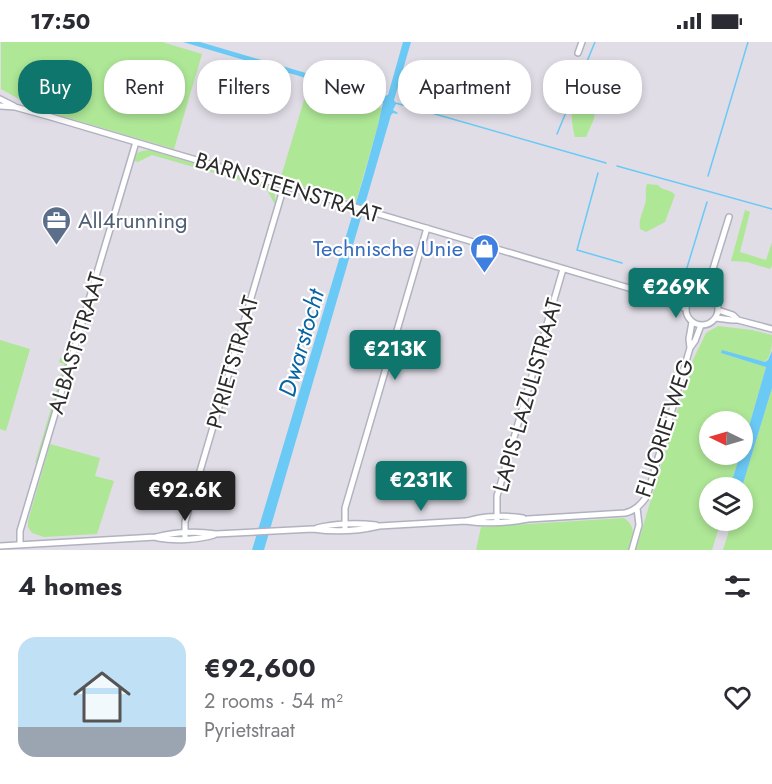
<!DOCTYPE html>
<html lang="en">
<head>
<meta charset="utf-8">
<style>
  body { margin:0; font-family:Jost,sans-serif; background:#f7f7f7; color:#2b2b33; height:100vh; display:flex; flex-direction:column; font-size:22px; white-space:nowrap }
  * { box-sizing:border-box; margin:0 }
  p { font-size:20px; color:#7c7c81 }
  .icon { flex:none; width:33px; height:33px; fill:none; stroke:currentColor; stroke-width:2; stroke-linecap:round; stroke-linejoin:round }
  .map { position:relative; height:508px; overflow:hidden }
  .details { display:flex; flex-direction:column; background:#fff; flex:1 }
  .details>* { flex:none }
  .guide { position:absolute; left:18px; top:18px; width:736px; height:54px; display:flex; gap:12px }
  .needle { width:39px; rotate:275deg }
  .tools { position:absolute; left:699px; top:369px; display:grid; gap:12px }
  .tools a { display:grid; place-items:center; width:54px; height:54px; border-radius:50%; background:#fff; box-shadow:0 3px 9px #0003; font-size:30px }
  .price { position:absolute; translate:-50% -51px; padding:0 14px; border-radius:6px; background:#0f766e; color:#fff; font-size:20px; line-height:39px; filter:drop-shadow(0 2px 3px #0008) }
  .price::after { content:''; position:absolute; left:50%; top:36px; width:18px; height:14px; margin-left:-9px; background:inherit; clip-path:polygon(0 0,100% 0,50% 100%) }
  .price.on { background:#222; color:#fff }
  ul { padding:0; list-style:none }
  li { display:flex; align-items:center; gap:18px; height:150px; padding:0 18px }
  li+li { border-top:2px solid #e1e1e2 }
  li span { display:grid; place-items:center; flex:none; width:168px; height:120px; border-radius:18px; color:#555 }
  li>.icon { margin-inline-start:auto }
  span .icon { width:72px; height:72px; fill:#fffc; stroke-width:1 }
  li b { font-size:26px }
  h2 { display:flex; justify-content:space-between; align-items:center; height:72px; padding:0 18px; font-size:26px }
  .tag { padding:0 21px; border-radius:24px; background:#fff; box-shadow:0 3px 9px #0003; font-size:21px; line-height:54px }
  .tag.on { background:#0f766e; color:#fff }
  .status { display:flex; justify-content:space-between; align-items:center; height:42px; padding:0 30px; background:#fff; direction:ltr }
  .status svg { height:16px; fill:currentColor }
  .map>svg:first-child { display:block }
  .industrial { fill:#e0dde6; fill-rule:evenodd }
  .green { fill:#aee796 }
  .water { fill:#6bc9f5 }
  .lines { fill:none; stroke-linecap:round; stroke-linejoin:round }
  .stream { stroke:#6bc9f5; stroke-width:1.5 }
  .street-casing { stroke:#b1b2c0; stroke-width:8 }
  .street { stroke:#fff; stroke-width:5 }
  .labels { text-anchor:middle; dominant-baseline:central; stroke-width:4.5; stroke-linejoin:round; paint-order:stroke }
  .street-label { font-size:22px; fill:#2b2b2b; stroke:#fff }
  .service-label { font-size:22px; fill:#4e5e75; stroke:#fff; text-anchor:start }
  .shop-label { font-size:22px; fill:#366cbe; stroke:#fff; text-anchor:end }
  .water-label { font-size:24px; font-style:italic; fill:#0765a4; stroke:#fff }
</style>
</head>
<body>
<div class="status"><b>17:50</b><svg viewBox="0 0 49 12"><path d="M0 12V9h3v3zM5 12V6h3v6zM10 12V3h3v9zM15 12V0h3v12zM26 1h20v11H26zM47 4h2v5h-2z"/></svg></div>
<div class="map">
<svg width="772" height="508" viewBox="0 0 772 508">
  <rect width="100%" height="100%" fill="#eee7dd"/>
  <path class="industrial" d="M 0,0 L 772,0 L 772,508 L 0,508 ZM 710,380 L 742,380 L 742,412 L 710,412 ZM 710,446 L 742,446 L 742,478 L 710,478 Z"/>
  <path class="green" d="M 1,0 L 162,0 L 202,12 L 174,107 L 35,66 L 1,47 Z
    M 308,45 L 382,66 L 378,83 L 356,160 L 280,138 Z
    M 576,51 L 586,51 L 591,53 L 591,61 L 595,67 L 594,77 L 586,95 L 575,95 C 571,80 570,66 576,51 Z
    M 149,108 L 266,143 C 274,146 276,152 275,161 L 274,161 L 266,146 L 152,113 L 138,120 L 134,119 L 137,111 L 142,109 Z
    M 647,142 L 658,143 C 662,149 671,147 675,153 L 665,180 L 646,190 L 640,187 C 638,176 645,167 646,157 C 646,151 645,148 647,142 Z
    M 745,168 L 750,170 L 740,210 L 766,218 L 772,200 L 772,224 L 770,227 L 747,220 L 731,219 Z
    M 77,273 L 80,275 L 37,420 L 35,421 L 64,322 L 59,320 L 60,316 L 65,317 Z
    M 718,284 L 752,288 L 772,293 C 772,303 772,313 765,320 L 721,311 L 766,325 L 743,405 L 742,380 L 710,380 L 710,412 L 740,413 L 730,445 L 710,446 L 710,478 L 721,479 L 712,508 L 636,508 L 691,322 L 706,291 Z
    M 0,298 L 30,307 L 6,389 L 0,387 Z
    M 772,346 L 772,508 L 723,508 L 732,479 L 742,478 L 742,445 Z
    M 50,402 L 100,416 L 95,434 L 114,439 L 97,492 L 44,495 L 32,491 L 28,485 L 28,479 Z
    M 624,476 C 637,485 633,495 629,508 L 476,508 L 481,485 Z"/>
  <path class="water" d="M 183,0 L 200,0 L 384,54 L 388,53 L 403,0 L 411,0 L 394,58 L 396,62 L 393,68 L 398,71 L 397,72 L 393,71 L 391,73 L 264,508 L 252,508 L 364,134 L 378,83 L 383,61 L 381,58 Z
    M 722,308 L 765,320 L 768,318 L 772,309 L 772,346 L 742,445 L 730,445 L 740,413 L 742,412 L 743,405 L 766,325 L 721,311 Z"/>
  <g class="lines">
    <path class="stream" d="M 395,61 L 411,65
      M 421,68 L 606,121
      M 557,92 L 595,0
      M 617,124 L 772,167
      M 598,131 L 577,208 L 622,221
      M 708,134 L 748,0
      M 634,226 L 673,236 L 686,229 L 707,160"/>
    <defs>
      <path id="street" d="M 578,11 L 582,0
        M 0,57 L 14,64
        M 0,64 L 15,65 L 51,75 L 656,254 L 688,258
        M686 267a16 16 0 1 1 32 0a16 16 0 1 1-32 0Z
        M 702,251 L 708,235 L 712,230 L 729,175
        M 710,253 L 713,236 L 712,230
        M 664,255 L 670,260 L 686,267
        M 718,268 L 733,273 L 738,278
        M 716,276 L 732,278 L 738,278 L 772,287
        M 690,306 L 689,297 L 692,280
        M 467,479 C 483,474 507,473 523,476
        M 497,480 L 497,454 L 563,227
        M 317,486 C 334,481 359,481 376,483
        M 345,488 L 345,466 L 427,186
        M 158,496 C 175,499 197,498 214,493
        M 185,497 L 185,480 L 284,144
        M 20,503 L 20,489 L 136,100
        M 0,504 L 156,495 C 175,490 196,489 216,492 L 313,487 C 334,490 358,489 379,484 L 465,479 C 485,482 508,481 528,477 L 625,471 C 635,469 641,463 647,454 L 690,306 L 695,299 L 701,283
        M 632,508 L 639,483 L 637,466"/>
    </defs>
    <use href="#street" class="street-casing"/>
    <use href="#street" class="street"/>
  </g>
  <defs>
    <symbol id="office-pin" viewBox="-11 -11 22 30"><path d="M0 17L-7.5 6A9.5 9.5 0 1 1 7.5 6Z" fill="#5c6f8a" stroke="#fff"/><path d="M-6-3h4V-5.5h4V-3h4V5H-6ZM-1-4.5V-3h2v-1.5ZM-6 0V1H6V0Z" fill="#fff"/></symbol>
    <symbol id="shop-pin" viewBox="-11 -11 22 30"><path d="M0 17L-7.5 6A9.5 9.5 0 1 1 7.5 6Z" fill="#3f7fe0" stroke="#fff"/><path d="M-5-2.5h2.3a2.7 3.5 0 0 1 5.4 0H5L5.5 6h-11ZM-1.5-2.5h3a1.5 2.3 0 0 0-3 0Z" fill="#fff"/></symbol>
  </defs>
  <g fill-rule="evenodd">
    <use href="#office-pin" x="40" y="162" width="33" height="45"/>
    <use href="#shop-pin" x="468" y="190" width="33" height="45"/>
  </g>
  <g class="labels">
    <g class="street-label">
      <text transform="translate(288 145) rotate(17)">BARNSTEENSTRAAT</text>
      <text transform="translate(76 301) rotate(-73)">ALBASTSTRAAT</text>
      <text transform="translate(232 320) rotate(-74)">PYRIETSTRAAT</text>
      <text transform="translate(527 353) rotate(-74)">LAPIS LAZULISTRAAT</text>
      <text transform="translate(664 386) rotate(-72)">FLUORIETWEG</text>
    </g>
    <g class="service-label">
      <text x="78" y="178">All4running</text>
    </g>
    <g class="shop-label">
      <text x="463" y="206">Technische Unie</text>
    </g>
    <g class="water-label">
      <text transform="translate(301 301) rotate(-74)">Dwarstocht</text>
    </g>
  </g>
</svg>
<div class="tools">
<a><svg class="needle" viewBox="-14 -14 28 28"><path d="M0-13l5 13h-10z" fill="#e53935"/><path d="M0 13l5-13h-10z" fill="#7c7c81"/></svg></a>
<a><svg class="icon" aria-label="layers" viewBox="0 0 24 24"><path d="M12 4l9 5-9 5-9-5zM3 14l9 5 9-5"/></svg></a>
</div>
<b class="price" style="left:676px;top:277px">€269K</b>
<b class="price" style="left:395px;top:339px">€213K</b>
<b class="price" style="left:421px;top:470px">€231K</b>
<b class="price on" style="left:185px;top:480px">€92.6K</b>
<div class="guide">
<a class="tag on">Buy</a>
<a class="tag">Rent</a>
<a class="tag">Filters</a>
<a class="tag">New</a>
<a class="tag">Apartment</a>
<a class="tag">House</a>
</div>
</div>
<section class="details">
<h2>4 homes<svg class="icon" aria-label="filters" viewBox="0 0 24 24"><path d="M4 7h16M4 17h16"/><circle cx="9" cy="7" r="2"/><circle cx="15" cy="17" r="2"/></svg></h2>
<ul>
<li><span style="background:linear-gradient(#bfe0f5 75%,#9aa5b1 0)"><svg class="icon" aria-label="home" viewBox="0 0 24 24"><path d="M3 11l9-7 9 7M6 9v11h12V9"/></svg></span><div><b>€92,600</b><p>2 rooms · 54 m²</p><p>Pyrietstraat</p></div><svg class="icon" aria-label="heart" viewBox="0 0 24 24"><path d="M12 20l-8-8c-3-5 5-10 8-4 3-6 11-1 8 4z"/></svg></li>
</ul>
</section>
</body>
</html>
